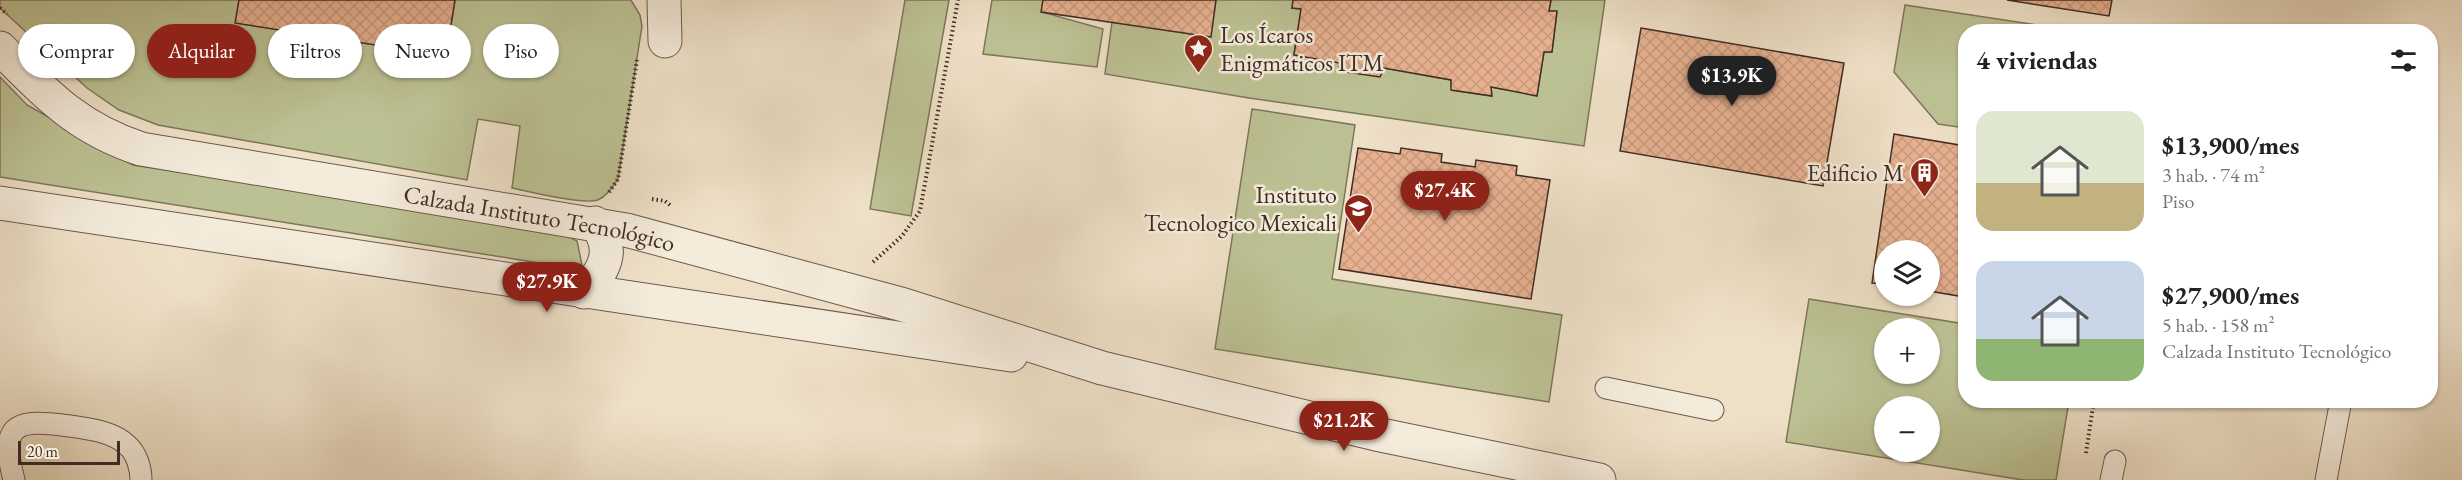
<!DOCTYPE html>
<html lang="es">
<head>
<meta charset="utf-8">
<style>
  body { margin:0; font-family:"EB Garamond",serif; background:#f2f2f2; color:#222; height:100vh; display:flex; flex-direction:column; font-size:22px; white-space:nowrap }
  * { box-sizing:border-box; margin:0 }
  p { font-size:20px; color:#767676 }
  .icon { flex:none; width:33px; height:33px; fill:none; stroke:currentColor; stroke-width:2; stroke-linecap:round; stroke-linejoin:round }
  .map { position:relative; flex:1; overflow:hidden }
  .side { position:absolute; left:1958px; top:24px; width:480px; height:384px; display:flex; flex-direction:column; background:#fff; border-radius:24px; box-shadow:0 2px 4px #0004 }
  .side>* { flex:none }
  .banner { position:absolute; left:18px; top:24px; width:570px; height:54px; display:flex; gap:12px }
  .tools { position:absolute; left:1874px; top:240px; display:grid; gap:12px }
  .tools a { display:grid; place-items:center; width:66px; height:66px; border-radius:50%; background:#fff; box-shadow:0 2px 4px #0004; font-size:30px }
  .scale { position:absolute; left:18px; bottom:15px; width:102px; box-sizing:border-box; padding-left:6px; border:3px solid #412c24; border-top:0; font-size:16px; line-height:21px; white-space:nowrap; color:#412c24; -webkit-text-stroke:4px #f4ebdb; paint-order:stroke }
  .price { position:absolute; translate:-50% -51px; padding:0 14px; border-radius:21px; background:#8f2418; color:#fff; font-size:20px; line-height:39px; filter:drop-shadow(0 2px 3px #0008) }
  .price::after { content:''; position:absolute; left:50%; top:36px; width:18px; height:14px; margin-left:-9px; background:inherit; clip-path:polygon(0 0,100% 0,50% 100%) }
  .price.on { background:#222; color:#fff }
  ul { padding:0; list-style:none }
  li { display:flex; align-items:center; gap:18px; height:150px; padding:0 18px }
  li span { display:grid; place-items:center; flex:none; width:168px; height:120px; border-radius:18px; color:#555 }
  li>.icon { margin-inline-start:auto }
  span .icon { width:72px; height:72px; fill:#fffc; stroke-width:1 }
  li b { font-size:26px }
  h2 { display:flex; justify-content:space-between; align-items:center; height:72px; padding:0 18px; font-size:26px }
  .pill { padding:0 21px; border-radius:27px; background:#fff; box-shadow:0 2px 4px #0004; font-size:21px; line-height:54px }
  .pill.on { background:#8f2418; color:#fff }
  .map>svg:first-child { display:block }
  .green { fill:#bcc193; stroke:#7e765c; stroke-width:1.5; fill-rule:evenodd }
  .building { fill:url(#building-cross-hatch); stroke:#412c24; stroke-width:1.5 }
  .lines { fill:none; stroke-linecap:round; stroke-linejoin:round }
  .service-casing { stroke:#6c594d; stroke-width:23 }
  .minor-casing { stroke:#6c594d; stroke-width:35 }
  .tertiary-casing { stroke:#6c594d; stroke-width:35 }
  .path { stroke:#412c24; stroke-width:4; stroke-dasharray:1.5 3; stroke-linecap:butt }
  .service { stroke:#f4ebdb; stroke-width:21 }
  .minor { stroke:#f4ebdb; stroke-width:33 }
  .tertiary { stroke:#f4ebdb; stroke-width:33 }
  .labels { text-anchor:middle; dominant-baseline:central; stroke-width:5; stroke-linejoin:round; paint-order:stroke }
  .poi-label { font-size:24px; fill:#412c24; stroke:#f4ebdb; text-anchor:end }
  .street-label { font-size:24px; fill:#412c24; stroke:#f4ebdb }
</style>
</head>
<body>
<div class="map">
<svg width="2462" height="480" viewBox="0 0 2462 480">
  <defs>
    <pattern id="building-cross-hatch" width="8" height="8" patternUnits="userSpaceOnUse" patternTransform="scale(1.5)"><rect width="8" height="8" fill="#e7b190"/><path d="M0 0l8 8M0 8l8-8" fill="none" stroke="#c7987c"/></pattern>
  </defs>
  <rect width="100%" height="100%" fill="#eee0c7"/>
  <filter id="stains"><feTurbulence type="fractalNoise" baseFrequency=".00333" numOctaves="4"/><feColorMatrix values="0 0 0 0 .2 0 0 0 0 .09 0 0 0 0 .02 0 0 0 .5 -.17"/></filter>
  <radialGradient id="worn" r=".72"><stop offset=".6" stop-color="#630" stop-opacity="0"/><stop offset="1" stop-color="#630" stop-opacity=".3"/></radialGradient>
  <path class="green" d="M 0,0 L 239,0 L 236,23 L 446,56 L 455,0 L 631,0 L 640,15 L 642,26 L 618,179 C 613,187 607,196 598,200 C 584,205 529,192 512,188 L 520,126 L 478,119 L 467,180 L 158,125 L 119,110 L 87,88 L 0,8 Z
    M 905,0 L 949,0 L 911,216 L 870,209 Z
    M 992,0 L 1043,0 L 1042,12 L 1103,29 L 1097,67 L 983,54 Z
    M 1216,0 L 1293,0 L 1292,8 L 1301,9 L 1294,55 L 1340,63 L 1339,71 L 1380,76 L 1384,68 L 1451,80 L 1452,90 L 1491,96 L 1491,87 L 1537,95 L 1544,52 L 1552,52 L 1557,12 L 1549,11 L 1551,0 L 1605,0 L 1584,146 L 1249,98 L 1105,74 L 1112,22 L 1210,37 Z
    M 1905,5 L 2077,31 L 1965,32 L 1965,128 L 1938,124 L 1894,72 Z
    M 0,77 L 27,105 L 133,165 L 551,228 L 577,241 L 583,270 L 0,177 Z
    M 1252,109 L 1355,125 L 1332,279 L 1562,315 L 1549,402 L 1215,349 Z
    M 1809,299 L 1965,324 L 1965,400 L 2069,401 L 2056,480 L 2023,480 L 1786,442 ZM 1884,328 L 1929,328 L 1929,374 L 1884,374 ZM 1884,406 L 1929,406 L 1929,452 L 1884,452 Z"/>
  <path class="building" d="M 239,0 L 455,0 L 446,56 L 235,23 Z
    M 1043,0 L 1216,0 L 1211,37 L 1041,12 Z
    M 1293,0 L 1551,0 L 1549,11 L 1557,11 L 1552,52 L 1544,52 L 1537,96 L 1491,87 L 1492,96 L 1451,90 L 1451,80 L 1384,68 L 1380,77 L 1338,71 L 1340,63 L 1294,55 L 1301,9 L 1292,8 Z
    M 2007,0 L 2112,0 L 2109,16 Z
    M 1641,28 L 1844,63 L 1823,186 L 1620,151 Z
    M 1894,134 L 1965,146 L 1965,297 L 1929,291 L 1929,250 L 1884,250 L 1884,284 L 1872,283 Z
    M 1358,148 L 1400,154 L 1401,148 L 1442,154 L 1441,162 L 1475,167 L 1476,160 L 1517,166 L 1516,175 L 1550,180 L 1531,299 L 1339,269 Z"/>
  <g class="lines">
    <defs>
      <path id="service" d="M 1606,388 L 1713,410
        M 14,480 C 0,426 14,419 62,425 C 83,428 112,430 128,446 C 137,454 141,469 141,480
        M 2111,480 L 2115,461
        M 2326,480 L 2341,400"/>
      <path id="minor" d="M 664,0 L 665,41"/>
      <g id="tertiary">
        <path id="s1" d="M 0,48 C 46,94 77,128 141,149 L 626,230 L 904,305 L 1102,368 L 1376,434 L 1599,480"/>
        <path d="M 0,203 L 1011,355"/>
        <path d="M 584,292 C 605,271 616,249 595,223"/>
      </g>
    </defs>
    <use href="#service" class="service-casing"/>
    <use href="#minor" class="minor-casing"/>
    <use href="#tertiary" class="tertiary-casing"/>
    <path class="path" d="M 0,8 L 7,14
      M 609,192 L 618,179 L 637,60
      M 652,199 L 665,201 L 670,205
      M 873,262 L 902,236 L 920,211 L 958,0
      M 2086,453 L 2094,400"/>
    <use href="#service" class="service"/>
    <use href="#minor" class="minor"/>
    <use href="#tertiary" class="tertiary"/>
  </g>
  <defs>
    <symbol id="sight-pin" viewBox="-11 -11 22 30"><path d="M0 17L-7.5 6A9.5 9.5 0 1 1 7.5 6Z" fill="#8f2418" stroke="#f4ebdb"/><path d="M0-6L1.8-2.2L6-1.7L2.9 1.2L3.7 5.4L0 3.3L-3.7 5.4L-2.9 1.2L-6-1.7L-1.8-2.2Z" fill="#fff"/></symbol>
    <symbol id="building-pin" viewBox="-11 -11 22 30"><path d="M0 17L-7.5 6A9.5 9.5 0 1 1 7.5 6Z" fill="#8f2418" stroke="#f4ebdb"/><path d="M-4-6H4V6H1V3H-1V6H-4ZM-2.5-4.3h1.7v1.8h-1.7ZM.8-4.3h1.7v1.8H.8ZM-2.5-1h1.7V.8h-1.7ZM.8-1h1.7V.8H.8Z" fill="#fff"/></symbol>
    <symbol id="university-pin" viewBox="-11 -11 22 30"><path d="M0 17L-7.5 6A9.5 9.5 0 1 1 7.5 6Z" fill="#8f2418" stroke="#f4ebdb"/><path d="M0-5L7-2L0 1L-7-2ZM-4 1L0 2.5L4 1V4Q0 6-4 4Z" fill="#fff"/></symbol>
  </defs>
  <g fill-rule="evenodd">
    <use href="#sight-pin" x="1182" y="32" width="33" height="45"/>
    <use href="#building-pin" x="1908" y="156" width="33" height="45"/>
    <use href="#university-pin" x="1342" y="192" width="33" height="45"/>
  </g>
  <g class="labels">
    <g class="poi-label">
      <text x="1220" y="34" text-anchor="start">Los Ícaros<tspan x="1220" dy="28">Enigmáticos ITM</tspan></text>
      <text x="1904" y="172">Edificio M</text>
      <text x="1337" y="194">Instituto<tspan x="1337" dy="28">Tecnologico Mexicali</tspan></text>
    </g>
    <g class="street-label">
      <text stroke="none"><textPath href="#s1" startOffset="580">Calzada Instituto Tecnológico</textPath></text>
    </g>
  </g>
  <rect width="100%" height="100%" filter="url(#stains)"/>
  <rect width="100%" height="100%" fill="url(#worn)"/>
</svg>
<div class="tools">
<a><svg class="icon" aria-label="layers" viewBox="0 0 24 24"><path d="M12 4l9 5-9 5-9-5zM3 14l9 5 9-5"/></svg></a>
<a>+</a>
<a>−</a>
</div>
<div class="scale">20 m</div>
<b class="price on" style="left:1732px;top:107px">$13.9K</b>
<b class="price" style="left:1445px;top:222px">$27.4K</b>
<b class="price" style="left:547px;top:313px">$27.9K</b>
<b class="price" style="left:1344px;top:452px">$21.2K</b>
<div class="banner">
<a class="pill">Comprar</a>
<a class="pill on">Alquilar</a>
<a class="pill">Filtros</a>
<a class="pill">Nuevo</a>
<a class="pill">Piso</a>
</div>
<section class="side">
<h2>4 viviendas<svg class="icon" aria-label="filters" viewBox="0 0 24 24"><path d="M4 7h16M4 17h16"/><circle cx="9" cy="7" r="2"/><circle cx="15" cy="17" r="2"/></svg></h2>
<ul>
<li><span style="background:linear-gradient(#dfe7d0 60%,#c2b280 0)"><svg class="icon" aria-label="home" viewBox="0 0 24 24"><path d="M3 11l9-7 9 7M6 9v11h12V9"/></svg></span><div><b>$13,900/mes</b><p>3 hab. · 74 m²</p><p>Piso</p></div></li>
<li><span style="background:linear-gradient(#c9d6e8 65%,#8fb573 0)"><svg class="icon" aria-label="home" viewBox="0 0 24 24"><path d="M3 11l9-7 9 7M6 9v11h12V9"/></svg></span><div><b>$27,900/mes</b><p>5 hab. · 158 m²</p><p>Calzada Instituto Tecnológico</p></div></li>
</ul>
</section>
</div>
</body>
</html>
